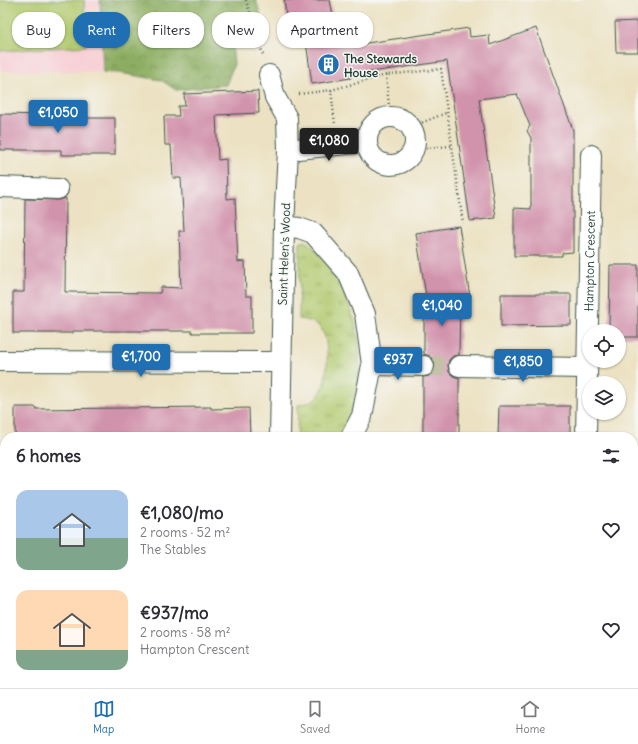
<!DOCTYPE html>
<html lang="en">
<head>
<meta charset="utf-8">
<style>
  body { margin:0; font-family:Delius,sans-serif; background:#f7f7f7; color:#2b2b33; height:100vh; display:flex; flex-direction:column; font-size:15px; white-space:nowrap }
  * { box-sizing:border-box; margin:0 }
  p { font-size:13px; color:#7c7c81 }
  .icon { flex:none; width:22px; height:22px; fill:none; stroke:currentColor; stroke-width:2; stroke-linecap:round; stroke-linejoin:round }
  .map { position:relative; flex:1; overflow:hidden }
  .details { position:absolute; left:0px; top:432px; width:638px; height:256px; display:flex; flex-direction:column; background:#fff; border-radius:16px 16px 0 0; box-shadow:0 1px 3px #0004 }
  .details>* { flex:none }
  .guide { position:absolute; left:12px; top:12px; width:400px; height:36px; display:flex; gap:8px }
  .tools { position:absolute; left:582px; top:324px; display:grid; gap:8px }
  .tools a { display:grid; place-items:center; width:44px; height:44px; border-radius:50%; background:#fff; box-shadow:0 1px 3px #0004; font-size:20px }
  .price { position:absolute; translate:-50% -34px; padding:0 9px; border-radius:4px; background:#1f6fb2; color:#fff; font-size:13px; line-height:26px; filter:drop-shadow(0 1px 2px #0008) }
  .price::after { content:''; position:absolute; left:50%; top:24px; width:12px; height:9px; margin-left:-6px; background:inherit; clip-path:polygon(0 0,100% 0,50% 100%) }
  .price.current { background:#222; color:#fff }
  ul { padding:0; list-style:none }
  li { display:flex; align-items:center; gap:12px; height:100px; padding:0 16px }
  li span { display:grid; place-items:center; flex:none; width:112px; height:80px; border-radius:12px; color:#555 }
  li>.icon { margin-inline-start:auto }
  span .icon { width:48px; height:48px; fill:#fffc; stroke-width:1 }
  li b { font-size:17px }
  h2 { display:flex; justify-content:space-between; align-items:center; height:48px; padding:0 16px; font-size:17px }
  .pill { padding:0 14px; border-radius:16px; background:#fff; box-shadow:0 1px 3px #0004; font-size:14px; line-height:36px }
  .pill.current { background:#1f6fb2; color:#fff }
  .tab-bar { display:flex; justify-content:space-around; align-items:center; height:56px; border-top:1px solid #e1e1e2; background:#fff; font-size:11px; color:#7c7c81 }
  .tab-bar a { display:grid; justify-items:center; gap:2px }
  .tab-bar .current { color:#1f6fb2 }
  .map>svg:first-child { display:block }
  .built { fill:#f7cfd4 }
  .grass { fill:url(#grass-tufts); stroke:#688452 }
  .forest { fill:url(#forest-crowns); stroke:#56764b }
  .park { fill:#b2ca6f; stroke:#688452 }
  .building { fill:#d192ab }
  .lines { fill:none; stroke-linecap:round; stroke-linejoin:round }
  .minor-tunnel { stroke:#c3c1a6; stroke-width:20; stroke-dasharray:20 10; stroke-linecap:butt }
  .minor-casing { stroke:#3e5649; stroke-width:22 }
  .path { stroke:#3e5649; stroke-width:2.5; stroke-dasharray:1 3; stroke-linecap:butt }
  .minor { stroke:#fff; stroke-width:20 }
  .labels { text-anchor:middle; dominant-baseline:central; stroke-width:3; stroke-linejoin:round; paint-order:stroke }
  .poi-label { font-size:12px; font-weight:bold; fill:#1f3d34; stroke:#f6f6f2; text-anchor:start }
  .street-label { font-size:12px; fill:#1f3d34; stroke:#f6f6f2 }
</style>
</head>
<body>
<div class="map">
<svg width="638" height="688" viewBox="0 0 638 688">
  <defs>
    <pattern id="grass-tufts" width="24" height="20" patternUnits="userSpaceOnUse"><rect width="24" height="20" fill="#b2ca6f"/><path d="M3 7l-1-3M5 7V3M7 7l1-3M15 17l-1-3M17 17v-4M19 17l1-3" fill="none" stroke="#90a55c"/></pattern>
    <pattern id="forest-crowns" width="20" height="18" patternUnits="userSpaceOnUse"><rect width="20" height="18" fill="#8dae62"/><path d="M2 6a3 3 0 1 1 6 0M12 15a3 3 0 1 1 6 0" fill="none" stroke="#738f52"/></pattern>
  </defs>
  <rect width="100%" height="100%" fill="#f6f6f2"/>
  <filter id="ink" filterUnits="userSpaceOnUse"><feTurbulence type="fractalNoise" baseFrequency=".025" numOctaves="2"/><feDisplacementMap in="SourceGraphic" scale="8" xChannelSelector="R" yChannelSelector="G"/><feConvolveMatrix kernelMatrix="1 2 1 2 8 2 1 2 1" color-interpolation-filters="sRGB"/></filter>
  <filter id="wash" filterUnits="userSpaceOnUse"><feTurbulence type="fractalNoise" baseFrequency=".012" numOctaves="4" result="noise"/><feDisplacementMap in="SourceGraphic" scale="16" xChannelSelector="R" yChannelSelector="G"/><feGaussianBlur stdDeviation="0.9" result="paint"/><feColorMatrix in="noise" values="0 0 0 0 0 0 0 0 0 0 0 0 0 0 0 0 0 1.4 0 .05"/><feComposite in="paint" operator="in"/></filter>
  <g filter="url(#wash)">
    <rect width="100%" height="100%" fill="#ece2c3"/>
    <path class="built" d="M 0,0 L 100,0 L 103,72 L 0,71 Z"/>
    <path class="grass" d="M 304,241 C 315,246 324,260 331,269 C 357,308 366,355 355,400 C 354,406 353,412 350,418 C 348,424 344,431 341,437 L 297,437 L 298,405 C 305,403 313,402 318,396 C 329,385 331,337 319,326 C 313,321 306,320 299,319 L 300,243 Z"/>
    <path class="forest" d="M 100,0 L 256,0 L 264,26 L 254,22 L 240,29 L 232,44 L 234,64 L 226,85 L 176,90 L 161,80 L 119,73 L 103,72 Z"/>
    <path class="park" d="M 0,0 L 84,0 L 86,46 L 0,51 Z"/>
    <g id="blocks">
      <path class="building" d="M 284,0 L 330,0 L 336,32 L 342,31 L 344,46 L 347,46 L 469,28 L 470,37 L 489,35 L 490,45 L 536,28 L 573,130 L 573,252 L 562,253 L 562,256 L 514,256 L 514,208 L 531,209 L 531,138 L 527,131 L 530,126 L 517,94 L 479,99 L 496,218 L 470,221 L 447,61 L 351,75 L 351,78 L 312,84 L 304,28 L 288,30 Z
        M 638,21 L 638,52 L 616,52 L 615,22 Z
        M 258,91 L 259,113 L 216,115 L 218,160 L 226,159 L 227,199 L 235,198 L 238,262 L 245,261 L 246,296 L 252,296 L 252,333 L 192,333 L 192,331 L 73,331 L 73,333 L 13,333 L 13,292 L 24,292 L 25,199 L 58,200 L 66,198 L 65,292 L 160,293 L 161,287 L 181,288 L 179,231 L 184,231 L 181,178 L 173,178 L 171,145 L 165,145 L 164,116 L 179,116 L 178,106 L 185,106 L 184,94 Z
        M 0,114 L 49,115 L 49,118 L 115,118 L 115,155 L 61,155 L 61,150 L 0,150 Z
        M 459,226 L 470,297 L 460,299 L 459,355 L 453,356 L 449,360 L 448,365 L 449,372 L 453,376 L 459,378 L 459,437 L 423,437 L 423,377 L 429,376 L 434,372 L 435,366 L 434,360 L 430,356 L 424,354 L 424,314 L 429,315 L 416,233 Z
        M 610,265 L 638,265 L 638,337 L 619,337 L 619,331 L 609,331 Z
        M 501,294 L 571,294 L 571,325 L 501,326 Z
        M 499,406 L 570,406 L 570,437 L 498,437 Z
        M 15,407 L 36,407 L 36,409 L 211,407 L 211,409 L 249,408 L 250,437 L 15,437 Z"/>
    </g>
  </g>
  <g filter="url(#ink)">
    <use href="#blocks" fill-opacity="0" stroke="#3e5649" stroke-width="1"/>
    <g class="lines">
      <path class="minor-tunnel" d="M 424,366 L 459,366"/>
      <defs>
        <g id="minor">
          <path d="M 269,75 L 275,97 L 287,118 L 288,150 L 284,226 L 280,437"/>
          <circle cx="391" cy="141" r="24"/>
          <path d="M 288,150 L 367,142"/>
          <path d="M 0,187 L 58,189"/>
          <path d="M 284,226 L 299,228 L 313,233 L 348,273 L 365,314 L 372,365 L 362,416 L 351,437"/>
          <path d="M 0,361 L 281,362"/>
          <path d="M 372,365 L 424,366"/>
          <path d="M 459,366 L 587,368"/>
          <path id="s1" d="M 586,437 L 591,155"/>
          <path d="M 0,538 L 5,538"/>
          <path d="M 309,688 L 309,683"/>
        </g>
      </defs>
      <use href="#minor" class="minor-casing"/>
      <path class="path" d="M 246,0 L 263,55
        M 386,75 L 390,117
        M 331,90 L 335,124
        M 299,94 L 331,90 L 386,75 L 441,69 L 463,223
        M 411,127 L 446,113
        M 414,149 L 451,146"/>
      <use href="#minor" class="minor"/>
    </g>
  </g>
  <defs>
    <symbol id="building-disc" viewBox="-11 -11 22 22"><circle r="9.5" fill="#1f6fb2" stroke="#f6f6f2"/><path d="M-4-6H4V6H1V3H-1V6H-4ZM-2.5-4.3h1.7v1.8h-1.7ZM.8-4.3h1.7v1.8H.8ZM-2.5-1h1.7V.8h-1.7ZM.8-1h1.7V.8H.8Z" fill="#fff"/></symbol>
  </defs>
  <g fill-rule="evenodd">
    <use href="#building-disc" x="316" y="52" width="25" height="25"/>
  </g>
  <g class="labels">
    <g class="poi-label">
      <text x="344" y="58">The Stewards<tspan x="344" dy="14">House</tspan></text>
    </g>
    <g class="street-label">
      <text transform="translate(284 254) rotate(-88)">Saint Helen's Wood</text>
      <text stroke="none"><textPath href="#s1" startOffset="176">Hampton Crescent</textPath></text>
    </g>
  </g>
</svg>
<div class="tools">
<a><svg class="icon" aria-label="locate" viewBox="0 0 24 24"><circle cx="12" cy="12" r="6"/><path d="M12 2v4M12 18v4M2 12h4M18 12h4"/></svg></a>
<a><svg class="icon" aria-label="layers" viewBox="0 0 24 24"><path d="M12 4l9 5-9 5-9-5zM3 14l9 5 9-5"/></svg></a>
</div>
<b class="price" style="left:58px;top:134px">€1,050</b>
<b class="price current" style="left:329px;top:162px">€1,080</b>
<b class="price" style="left:442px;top:327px">€1,040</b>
<b class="price" style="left:141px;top:378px">€1,700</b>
<b class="price" style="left:398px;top:381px">€937</b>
<b class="price" style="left:523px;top:383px">€1,850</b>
<div class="guide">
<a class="pill">Buy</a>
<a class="pill current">Rent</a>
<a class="pill">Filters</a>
<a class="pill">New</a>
<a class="pill">Apartment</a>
</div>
<section class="details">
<h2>6 homes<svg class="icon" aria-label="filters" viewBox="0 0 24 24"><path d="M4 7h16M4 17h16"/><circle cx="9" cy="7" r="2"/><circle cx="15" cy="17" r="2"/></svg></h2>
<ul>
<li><span style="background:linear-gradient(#a9c7e8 60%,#7fa58c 0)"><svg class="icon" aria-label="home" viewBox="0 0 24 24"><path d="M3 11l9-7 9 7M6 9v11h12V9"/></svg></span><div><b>€1,080/mo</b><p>2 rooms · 52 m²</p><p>The Stables</p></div><svg class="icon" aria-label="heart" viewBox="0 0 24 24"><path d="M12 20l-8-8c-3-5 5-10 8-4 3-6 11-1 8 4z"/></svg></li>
<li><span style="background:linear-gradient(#ffd9b3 75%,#7fa58c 0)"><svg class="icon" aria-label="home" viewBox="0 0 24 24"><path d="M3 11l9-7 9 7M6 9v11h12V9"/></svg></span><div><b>€937/mo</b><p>2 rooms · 58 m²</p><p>Hampton Crescent</p></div><svg class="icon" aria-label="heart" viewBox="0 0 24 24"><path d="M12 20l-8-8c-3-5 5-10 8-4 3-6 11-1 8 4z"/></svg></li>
</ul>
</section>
</div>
<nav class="tab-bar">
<a class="current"><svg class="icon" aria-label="map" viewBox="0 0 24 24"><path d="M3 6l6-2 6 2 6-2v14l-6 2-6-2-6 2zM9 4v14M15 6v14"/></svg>Map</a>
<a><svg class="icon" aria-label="saved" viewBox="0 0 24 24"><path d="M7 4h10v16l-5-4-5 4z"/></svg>Saved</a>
<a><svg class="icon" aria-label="home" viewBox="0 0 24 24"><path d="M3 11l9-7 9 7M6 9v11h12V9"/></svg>Home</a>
</nav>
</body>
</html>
